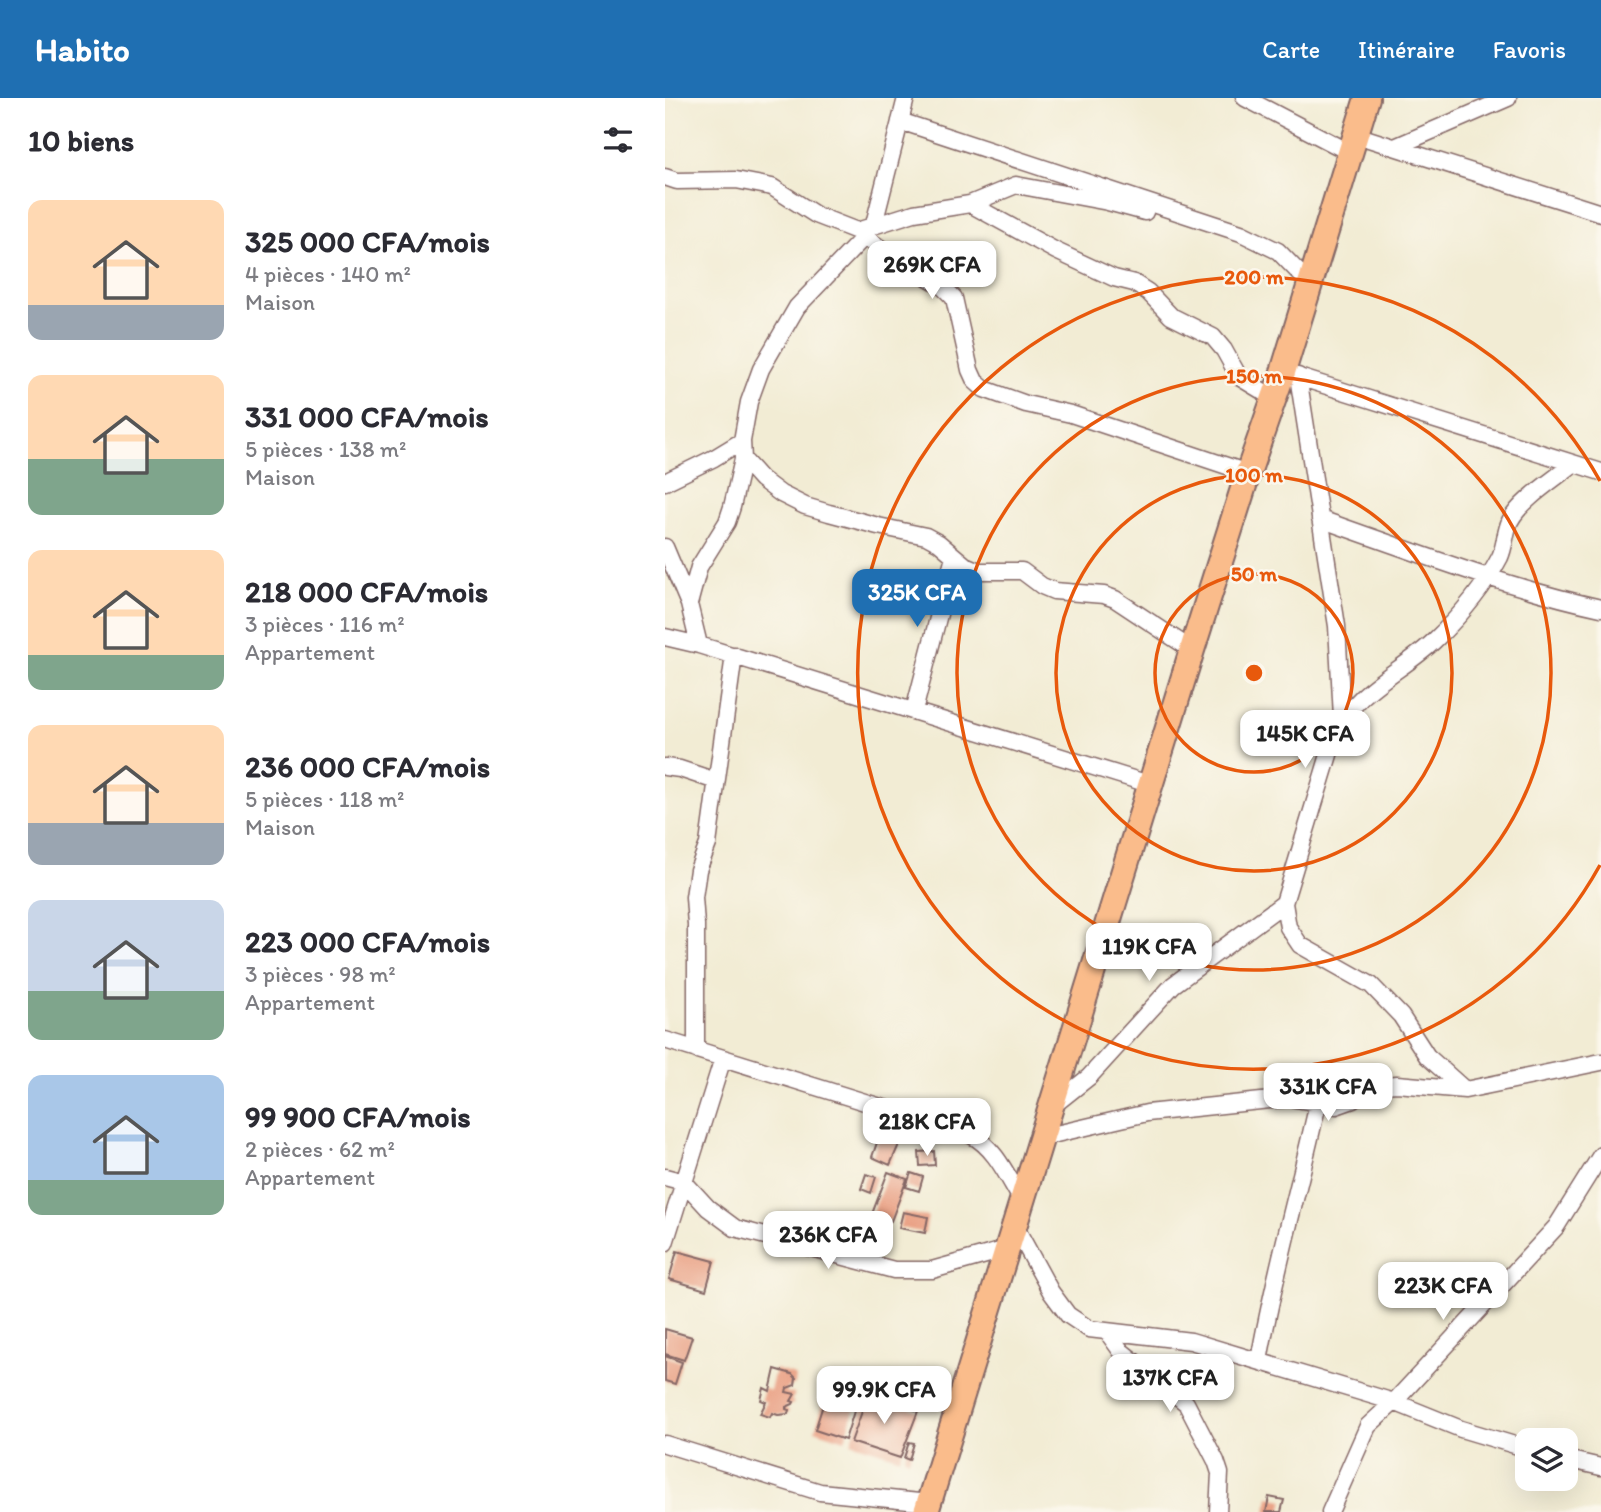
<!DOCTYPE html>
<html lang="fr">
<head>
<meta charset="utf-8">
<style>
  body { margin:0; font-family:Itim,sans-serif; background:#f7f7f7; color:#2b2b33; height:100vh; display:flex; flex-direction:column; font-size:26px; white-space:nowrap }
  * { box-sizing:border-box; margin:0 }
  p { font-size:23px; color:#7c7c81 }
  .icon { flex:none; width:38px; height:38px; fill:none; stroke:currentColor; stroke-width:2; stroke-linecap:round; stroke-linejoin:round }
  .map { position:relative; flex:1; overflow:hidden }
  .details { display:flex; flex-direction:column; background:#fff; width:665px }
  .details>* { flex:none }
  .controls { position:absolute; left:850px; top:1330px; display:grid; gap:14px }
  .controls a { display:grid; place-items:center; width:63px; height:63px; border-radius:14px; background:#fff; box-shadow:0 7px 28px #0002; font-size:35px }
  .price { position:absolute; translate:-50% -60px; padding:0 16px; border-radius:14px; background:#fff; color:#222; font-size:23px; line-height:46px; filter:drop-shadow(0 2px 4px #0008) }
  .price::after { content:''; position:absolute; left:50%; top:42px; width:21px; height:16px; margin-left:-10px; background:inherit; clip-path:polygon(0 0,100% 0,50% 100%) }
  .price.current { background:#1f6fb2; color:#fff }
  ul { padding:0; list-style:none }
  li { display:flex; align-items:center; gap:21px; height:175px; padding:0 28px }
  li span { display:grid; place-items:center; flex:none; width:196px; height:140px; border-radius:14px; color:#555 }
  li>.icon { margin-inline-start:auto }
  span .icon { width:84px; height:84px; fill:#fffc; stroke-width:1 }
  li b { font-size:30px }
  h2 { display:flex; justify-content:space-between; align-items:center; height:84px; padding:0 28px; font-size:30px }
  header { display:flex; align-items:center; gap:42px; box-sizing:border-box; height:98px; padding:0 35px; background:#1f6fb2; color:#fff }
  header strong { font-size:33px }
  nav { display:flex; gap:38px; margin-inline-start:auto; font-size:24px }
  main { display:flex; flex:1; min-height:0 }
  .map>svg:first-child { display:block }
  .building { fill:#e99e81 }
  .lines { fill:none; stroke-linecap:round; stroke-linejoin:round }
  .minor-casing { stroke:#856766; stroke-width:19 }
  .primary-casing { stroke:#856766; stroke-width:28 }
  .minor { stroke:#fff; stroke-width:16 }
  .primary { stroke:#fabc8b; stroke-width:24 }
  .ring { fill:none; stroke:#e8590c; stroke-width:3.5 }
  .centre { fill:#e8590c; stroke:#fbf7ec; stroke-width:3.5 }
  .ring-label { font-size:21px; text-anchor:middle; font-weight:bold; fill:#e8590c; stroke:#fbf7ec; stroke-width:5; stroke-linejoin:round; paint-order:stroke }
</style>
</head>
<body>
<header>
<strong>Habito</strong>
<nav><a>Carte</a><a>Itinéraire</a><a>Favoris</a></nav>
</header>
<main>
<section class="details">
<h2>10 biens<svg class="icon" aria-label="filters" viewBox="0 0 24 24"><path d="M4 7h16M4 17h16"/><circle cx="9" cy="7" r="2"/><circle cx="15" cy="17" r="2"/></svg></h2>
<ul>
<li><span style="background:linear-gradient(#ffd9b3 75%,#9aa5b1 0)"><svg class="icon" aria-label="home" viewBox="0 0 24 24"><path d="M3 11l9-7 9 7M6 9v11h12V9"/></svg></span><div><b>325 000 CFA/mois</b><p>4 pièces · 140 m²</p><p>Maison</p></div></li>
<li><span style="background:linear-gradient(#ffd9b3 60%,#7fa58c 0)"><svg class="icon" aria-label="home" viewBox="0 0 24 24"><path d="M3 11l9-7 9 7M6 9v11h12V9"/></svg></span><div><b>331 000 CFA/mois</b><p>5 pièces · 138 m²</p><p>Maison</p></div></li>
<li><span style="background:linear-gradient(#ffd9b3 75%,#7fa58c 0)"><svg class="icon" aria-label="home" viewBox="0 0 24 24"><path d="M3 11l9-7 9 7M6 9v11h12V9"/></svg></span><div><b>218 000 CFA/mois</b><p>3 pièces · 116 m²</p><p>Appartement</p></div></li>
<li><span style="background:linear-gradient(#ffd9b3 70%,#9aa5b1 0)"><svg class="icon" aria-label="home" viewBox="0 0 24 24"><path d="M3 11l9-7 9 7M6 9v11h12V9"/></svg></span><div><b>236 000 CFA/mois</b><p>5 pièces · 118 m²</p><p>Maison</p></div></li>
<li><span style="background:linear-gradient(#c9d6e8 65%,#7fa58c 0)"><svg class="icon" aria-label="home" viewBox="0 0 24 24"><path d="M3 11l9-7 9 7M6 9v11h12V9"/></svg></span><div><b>223 000 CFA/mois</b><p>3 pièces · 98 m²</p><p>Appartement</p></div></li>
<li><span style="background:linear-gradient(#a9c7e8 75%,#7fa58c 0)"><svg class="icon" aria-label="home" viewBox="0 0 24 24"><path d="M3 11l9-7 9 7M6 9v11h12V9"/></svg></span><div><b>99 900 CFA/mois</b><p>2 pièces · 62 m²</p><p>Appartement</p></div></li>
</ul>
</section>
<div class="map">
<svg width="936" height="1414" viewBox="0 0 936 1414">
  <rect width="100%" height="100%" fill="#fbf7ec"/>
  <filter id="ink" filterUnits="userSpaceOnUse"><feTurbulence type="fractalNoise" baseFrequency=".0143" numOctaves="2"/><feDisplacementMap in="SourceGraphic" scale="14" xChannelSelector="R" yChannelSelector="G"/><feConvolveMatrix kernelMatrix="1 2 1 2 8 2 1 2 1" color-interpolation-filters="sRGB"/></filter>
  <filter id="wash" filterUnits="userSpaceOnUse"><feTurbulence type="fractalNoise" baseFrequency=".00686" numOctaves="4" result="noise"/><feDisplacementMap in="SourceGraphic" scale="28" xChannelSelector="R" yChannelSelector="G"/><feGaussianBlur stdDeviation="1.57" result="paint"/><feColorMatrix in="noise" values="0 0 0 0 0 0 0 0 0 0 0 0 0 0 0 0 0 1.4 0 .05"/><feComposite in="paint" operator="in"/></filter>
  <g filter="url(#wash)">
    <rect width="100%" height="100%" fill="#f2ecd4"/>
    <g id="blocks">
      <path class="building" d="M 239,1025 L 245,1027 L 242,1039 L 236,1037 Z
        M 250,1028 L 257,1031 L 253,1043 L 245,1040 Z
        M 216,1033 L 236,1042 L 225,1067 L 207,1059 Z
        M 269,1053 L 270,1067 L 255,1068 L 254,1054 Z
        M 223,1074 L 242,1081 L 226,1123 L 207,1116 Z
        M 246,1075 L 258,1079 L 254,1093 L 241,1089 Z
        M 201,1076 L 211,1079 L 206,1095 L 196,1091 Z
        M 238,1114 L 263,1119 L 260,1135 L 234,1130 Z
        M 12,1153 L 49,1163 L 41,1192 L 4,1181 Z
        M 0,1231 L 27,1239 L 19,1262 L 0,1256 Z
        M 0,1258 L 17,1264 L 10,1286 L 0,1283 Z
        M 110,1271 L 127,1276 L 131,1280 L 130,1287 L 122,1290 L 121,1294 L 130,1296 L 126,1303 L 129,1304 L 128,1306 L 121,1309 L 121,1311 L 124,1312 L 123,1316 L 113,1317 L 107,1315 L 105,1319 L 95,1316 L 101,1304 L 96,1302 L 99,1290 L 105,1293 Z
        M 165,1285 L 195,1294 L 180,1342 L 150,1332 Z
        M 204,1294 L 253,1313 L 235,1360 L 186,1344 Z
        M 244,1344 L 249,1345 L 244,1362 L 239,1360 Z
        M 604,1399 L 619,1402 L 616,1414 L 601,1414 Z"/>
    </g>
  </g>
  <g filter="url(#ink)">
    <use href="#blocks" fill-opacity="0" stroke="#856766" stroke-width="2"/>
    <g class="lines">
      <defs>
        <path id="minor" d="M 580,0 L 686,55
          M 235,23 L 576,135 L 613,153 L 645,186
          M 691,37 L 936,115
          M 732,48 L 843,0
          M 0,79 L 12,83 L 71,82 L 107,89 L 151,117 L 192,133 L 227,159 L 276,187 L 289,200 L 305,272 L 310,283 L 319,291 L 361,306 L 406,316 L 583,375
          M 305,106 L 391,153 L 449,180 L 469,185 L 483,194 L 506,218 L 548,239 L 559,252 L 574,279 L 609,300
          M 209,126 L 241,0
          M 192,133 L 249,115 L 305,106 L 351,87 L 443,104 L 480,114
          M 624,276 L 936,374
          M 633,278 L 672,528 L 677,619
          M 78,361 L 96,381 L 116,396 L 140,408 L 164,415 L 213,428 L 261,438 L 274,445 L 300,467 L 314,473 L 357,473 L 377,488 L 389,493 L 439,497 L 450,501 L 527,552
          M 0,384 L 49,360 L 77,343
          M 655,421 C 747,453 840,489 936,510
          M 0,449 L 24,506 L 34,547 L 487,687
          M 24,506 L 34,469 L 62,424 L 67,409 L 78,361 L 77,343 L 84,304 L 96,271 L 132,209 L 199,139
          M 0,539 L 34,547
          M 249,613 L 289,458
          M 0,669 L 15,671 L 51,683
          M 0,942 L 306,1037 C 331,1050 343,1080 358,1104
          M 31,952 L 31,827 L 29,799 L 33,772 L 43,746 L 69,557
          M 800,992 L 762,958 L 736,918 L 706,887 L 635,847 L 623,829 L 619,805 L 670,637 C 689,592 735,575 769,543 C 794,519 819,490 835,459 C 840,448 840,434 845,423 C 856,402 890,381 908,366
          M 385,1010 L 424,979 L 508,887 L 619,805
          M 378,1039 L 482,1015 L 625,1000 L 671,1008 L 688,1002 L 705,988 L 732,986 L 800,992 L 936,964
          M 0,1079 L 19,1084 L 43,1110 L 70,1130 L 229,1172 L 267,1172 L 342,1151
          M 350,1128 L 386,1194 L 403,1217 L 424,1231 L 526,1243 L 729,1304 L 796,1331 L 863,1351
          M 0,1145 L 58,960
          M 443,1235 L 456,1253 L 521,1305 L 551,1363 L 555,1375 L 553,1414
          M 594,1263 C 609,1176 634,1091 653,1005
          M 0,1346 L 155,1394 L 264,1405
          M 901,1361 L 936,1369
          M 665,1414 L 703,1328 L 729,1304 L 891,1129 L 936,1057"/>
        <path id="primary" d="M 261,1414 L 527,552 L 583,375 L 618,274 L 702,0"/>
      </defs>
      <use href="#minor" class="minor-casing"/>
      <use href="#primary" class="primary-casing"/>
      <use href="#minor" class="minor"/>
      <use href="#primary" class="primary"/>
    </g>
  </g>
  <g class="ring">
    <circle cx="589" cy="575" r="99"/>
    <circle cx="589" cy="575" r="198"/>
    <circle cx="589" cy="575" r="297"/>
    <path d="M935 767A396 396 0 1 1 935 383"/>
  </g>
  <circle cx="589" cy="575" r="10" class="centre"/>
  <g class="ring-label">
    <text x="589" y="186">200 m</text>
    <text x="589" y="285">150 m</text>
    <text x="589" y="384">100 m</text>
    <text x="589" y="483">50 m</text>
  </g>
</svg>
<div class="controls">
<a><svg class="icon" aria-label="layers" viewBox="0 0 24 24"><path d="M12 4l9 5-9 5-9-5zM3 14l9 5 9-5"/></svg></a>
</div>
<b class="price" style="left:267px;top:203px">269K CFA</b>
<b class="price current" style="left:252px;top:531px">325K CFA</b>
<b class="price" style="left:640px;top:672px">145K CFA</b>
<b class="price" style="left:484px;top:885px">119K CFA</b>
<b class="price" style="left:663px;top:1025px">331K CFA</b>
<b class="price" style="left:262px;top:1060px">218K CFA</b>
<b class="price" style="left:163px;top:1173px">236K CFA</b>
<b class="price" style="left:778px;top:1224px">223K CFA</b>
<b class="price" style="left:505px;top:1316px">137K CFA</b>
<b class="price" style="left:219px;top:1328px">99.9K CFA</b>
</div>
</main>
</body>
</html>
